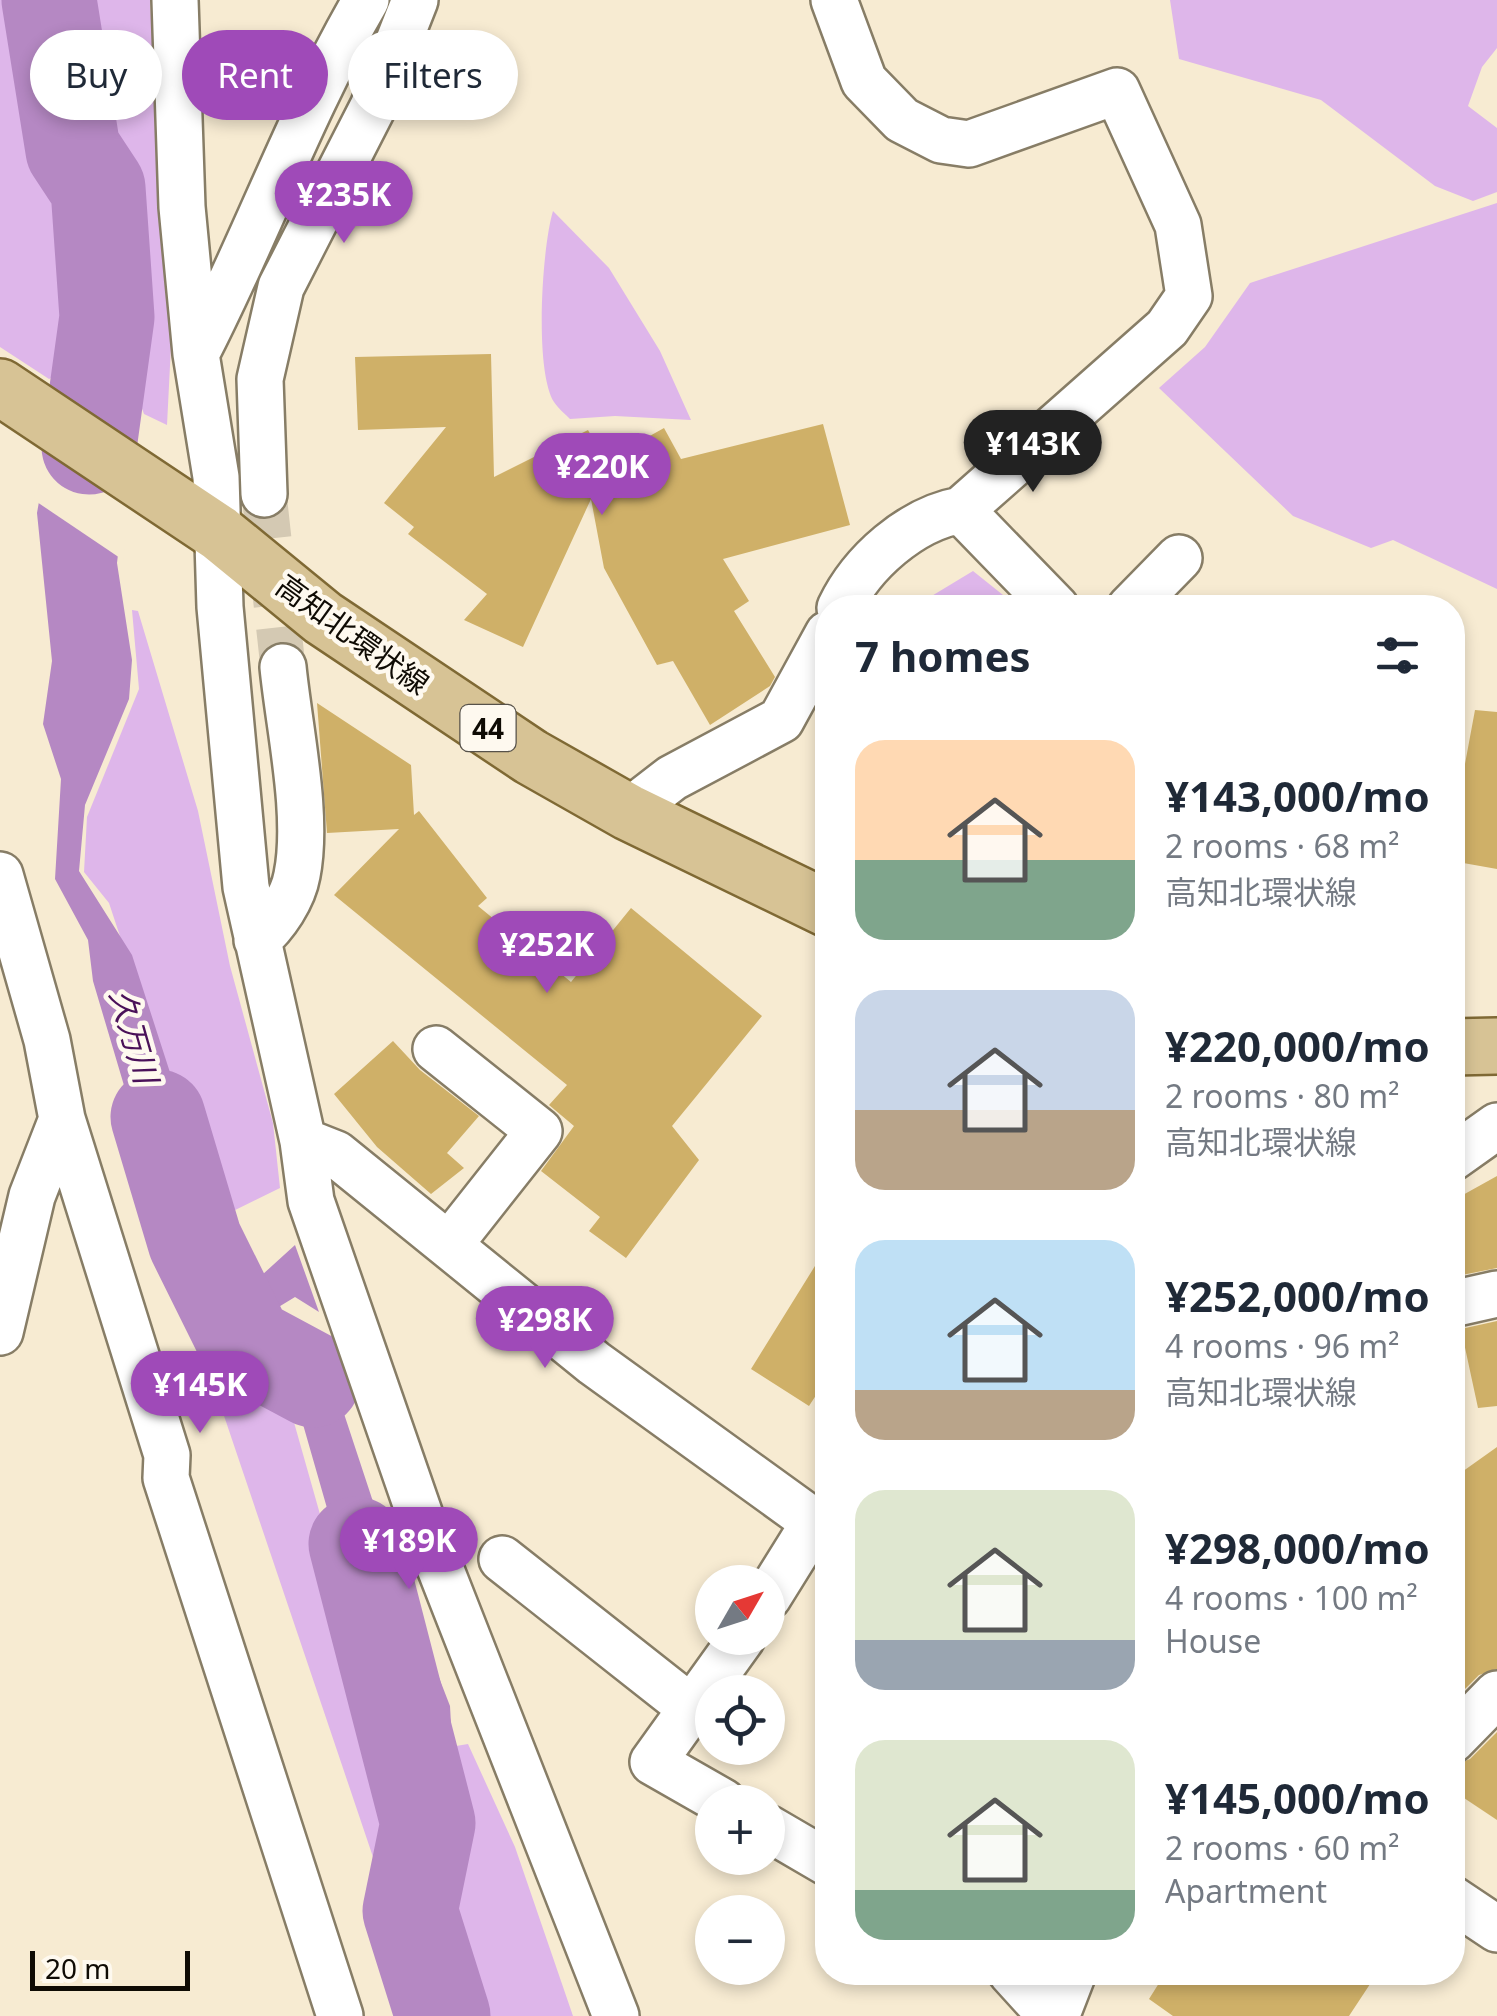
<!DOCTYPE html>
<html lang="en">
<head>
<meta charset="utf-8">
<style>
  body { margin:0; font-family:"Noto Sans","Noto Sans JP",sans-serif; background:#f2f2f3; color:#1f2937; height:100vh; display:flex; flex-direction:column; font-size:38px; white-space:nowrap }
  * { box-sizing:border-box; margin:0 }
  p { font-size:32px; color:#747a83 }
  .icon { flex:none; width:55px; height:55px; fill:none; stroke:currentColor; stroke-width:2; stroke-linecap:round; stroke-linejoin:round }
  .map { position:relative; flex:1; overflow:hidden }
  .panel { position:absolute; left:815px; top:595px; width:650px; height:1390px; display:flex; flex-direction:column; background:#fff; border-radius:40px; box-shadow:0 5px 15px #0003 }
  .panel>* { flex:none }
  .hud { position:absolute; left:30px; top:30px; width:635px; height:90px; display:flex; gap:20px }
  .needle { width:65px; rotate:51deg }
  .tools { position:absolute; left:695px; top:1565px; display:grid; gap:20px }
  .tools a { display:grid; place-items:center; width:90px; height:90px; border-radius:50%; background:#fff; box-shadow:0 5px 15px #0003; font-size:50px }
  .scale { position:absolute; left:30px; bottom:25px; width:160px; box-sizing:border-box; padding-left:10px; border:5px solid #0f0b04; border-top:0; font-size:28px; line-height:35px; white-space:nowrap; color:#0f0b04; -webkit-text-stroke:8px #fef9ef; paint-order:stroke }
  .price { position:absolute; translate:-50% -85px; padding:0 22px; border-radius:35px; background:#9f4ab8; color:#fff; font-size:32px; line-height:65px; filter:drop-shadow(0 2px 5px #0008) }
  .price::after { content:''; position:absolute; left:50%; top:60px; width:30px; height:22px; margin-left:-15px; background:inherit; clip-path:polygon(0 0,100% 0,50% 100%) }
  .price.active { background:#222; color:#fff }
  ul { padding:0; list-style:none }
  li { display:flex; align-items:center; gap:30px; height:250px; padding:0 40px }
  li span { display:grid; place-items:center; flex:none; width:280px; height:200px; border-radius:30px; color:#555 }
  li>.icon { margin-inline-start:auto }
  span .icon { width:120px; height:120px; fill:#fffc; stroke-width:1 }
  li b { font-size:42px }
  h2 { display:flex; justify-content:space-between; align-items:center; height:120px; padding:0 40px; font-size:42px }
  .pill { padding:0 35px; border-radius:45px; background:#fff; box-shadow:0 5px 15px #0003; font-size:35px; line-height:90px }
  .pill.active { background:#9f4ab8; color:#fff }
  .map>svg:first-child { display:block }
  .green { fill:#deb6ea }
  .water { fill:#b588c3 }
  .pier { fill:#f7ebd2 }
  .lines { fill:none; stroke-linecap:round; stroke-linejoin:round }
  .river { stroke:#b588c3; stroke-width:95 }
  .building { fill:#cfb068 }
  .minor-tunnel { stroke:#d4c9b3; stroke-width:45; stroke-dasharray:45 22; stroke-linecap:butt }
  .minor-casing { stroke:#877d66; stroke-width:50 }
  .tertiary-casing { stroke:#877d66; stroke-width:60 }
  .primary-casing { stroke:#7f6934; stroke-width:60 }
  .minor { stroke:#fff; stroke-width:45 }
  .tertiary { stroke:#fff; stroke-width:55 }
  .primary { stroke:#d7c395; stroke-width:55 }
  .labels { text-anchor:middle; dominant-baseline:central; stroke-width:9; stroke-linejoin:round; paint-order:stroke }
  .shield { fill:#fef9ef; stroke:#57524a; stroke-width:2.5 }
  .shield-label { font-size:28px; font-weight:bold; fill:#0f0b04 }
  .street-label { font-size:30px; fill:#0f0b04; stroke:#fef9ef }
  .water-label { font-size:32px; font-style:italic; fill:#4a1159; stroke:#fef9ef }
</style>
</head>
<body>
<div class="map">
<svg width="1497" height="2016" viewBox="0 0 1497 2016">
  <rect width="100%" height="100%" fill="#f7ebd2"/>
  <path class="green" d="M 0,0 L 38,0 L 41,4 L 63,146 L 62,189 L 65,205 L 76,220 L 82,204 L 90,212 L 97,301 L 89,313 L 86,360 L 49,379 L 0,347 Z
    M 67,0 L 150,0 L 171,346 L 167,425 L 144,414 L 127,368 L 110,181 L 86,146 Z
    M 1170,0 L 1497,0 L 1497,48 L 1482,67 L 1468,106 L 1497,128 L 1497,192 L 1473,201 L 1435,186 L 1321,100 L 1179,59 Z
    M 1497,203 L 1497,589 L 1393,540 L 1371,548 L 1293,516 L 1159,388 L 1205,347 L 1250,283 Z
    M 553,211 L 609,268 L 660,351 L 691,420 L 615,416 L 570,419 C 565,414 558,408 554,402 C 534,370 542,247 553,211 Z
    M 973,571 L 1018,607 L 928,607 L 930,597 Z
    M 132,610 L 138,611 L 198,811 L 230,966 L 273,1123 L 280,1188 L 225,1215 L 208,1201 L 109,903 L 84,872 L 87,817 L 139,689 Z
    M 202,1316 L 221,1373 L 282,1380 L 361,1659 L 381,1678 L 410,1823 L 398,1891 L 399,1934 L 194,1327 Z
    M 401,1688 C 441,1699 436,1717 456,1746 L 468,1744 L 515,1847 L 573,2016 L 465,2016 L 437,1940 L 439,1854 L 424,1768 Z"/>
  <path class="water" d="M 115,309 L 119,356 L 136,402 L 117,563 L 132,660 L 129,699 L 85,805 L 79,871 L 132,955 L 220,1227 L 174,1254 L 93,981 L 88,940 L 55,879 L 61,779 L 43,724 L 52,661 L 37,513 L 59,388 L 90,365 L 100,323 Z
    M 295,1245 L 319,1312 L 295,1297 L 272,1311 L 300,1349 L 322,1347 L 384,1535 L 450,1706 L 451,1724 L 427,1692 L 412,1688 L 370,1658 L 292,1386 L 260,1370 L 230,1382 L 195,1308 L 251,1285 Z"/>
  <path class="pier" d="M 78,368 L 140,411 L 123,560 L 34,500 L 54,386 Z"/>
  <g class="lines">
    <path class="river" d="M 49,0 L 73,150 L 98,188 L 107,317 L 89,447
      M 158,1117 L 195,1241 L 246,1344 L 313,1380
      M 356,1544 L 428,1823 L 410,1911 L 443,2016"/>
  </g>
  <path class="building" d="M 491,354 L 494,477 L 588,430 L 605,461 L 664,428 L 681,459 L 823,424 L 850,525 L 723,559 L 749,601 L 734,611 L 775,677 L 770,686 L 710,725 L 673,661 L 657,665 L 604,568 L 591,499 L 523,647 L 464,620 L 487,594 L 408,534 L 414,527 L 384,503 L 446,427 L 358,430 L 355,357 Z
    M 317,703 L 411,765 L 414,815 L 419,811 L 487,898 L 478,906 L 571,982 L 631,908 L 762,1016 L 672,1126 L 699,1160 L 626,1258 L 589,1231 L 600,1217 L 541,1171 L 574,1126 L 549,1105 L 567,1085 L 334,895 L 399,829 L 327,833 Z
    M 1475,710 L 1497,712 L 1497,869 L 1452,861 L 1452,834 Z
    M 393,1041 L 420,1070 L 479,1116 L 447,1153 L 464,1168 L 431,1194 L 377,1147 L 334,1094 Z
    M 1497,1176 L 1497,1268 L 1452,1277 L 1452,1201 Z
    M 828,1245 L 828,1377 L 809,1406 L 751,1369 Z
    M 1497,1321 L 1497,1406 L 1478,1408 L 1461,1329 Z
    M 1497,1447 L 1497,1669 L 1479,1675 L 1463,1691 L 1452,1681 L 1452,1479 Z
    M 1497,1732 L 1497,1820 L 1452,1790 L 1452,1766 L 1470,1759 Z
    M 1166,1972 L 1378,1972 L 1349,2016 L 1173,2016 L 1149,1999 Z"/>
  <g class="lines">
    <path class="minor-tunnel" d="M 264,494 L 283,667"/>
    <defs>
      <path id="minor" d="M 175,0 L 182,207 L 196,354 L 216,477 L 220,607 L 246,887 L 303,1141 L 311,1201 L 424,1527 L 616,2016
        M 834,0 L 864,81 L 902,120 L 941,140 L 969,144 L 1117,91 L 1178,225 L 1189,296 L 1167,328 L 961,510 C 911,519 862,562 840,608
        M 196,354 C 256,238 300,113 366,0
        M 264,494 L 260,379 L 281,287 L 373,107 L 415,0
        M 961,510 L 1056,608
        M 1130,608 L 1179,558
        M 628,812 L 672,778 L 781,720 L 828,634
        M 0,875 L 47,1040 L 62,1119 L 167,1455 L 166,1478 L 340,2016
        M 257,940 C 275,925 293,898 297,875 C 309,815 289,728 283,667
        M 436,1049 L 539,1131 L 449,1245
        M 303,1141 L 336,1154 L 594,1363 L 828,1532
        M 1452,1158 L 1497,1126
        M 1452,1304 L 1497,1294
        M 0,1332 L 32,1196 L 62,1119
        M 502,1559 L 691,1708
        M 768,1597 L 814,1523
        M 1452,1740 L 1497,1694
        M 723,1802 L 653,1762 L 742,1638
        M 768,1828 L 828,1863
        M 1452,1899 L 1497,1929
        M 1011,1972 L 1051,2016"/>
      <path id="tertiary" d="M 1051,2016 L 1068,1972"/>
      <path id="primary" d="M 0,387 L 219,533 L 323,618 L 531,757 L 628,812 L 828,909
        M 1452,1047 L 1497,1046"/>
    </defs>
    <use href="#minor" class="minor-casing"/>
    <use href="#tertiary" class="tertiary-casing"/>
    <use href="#primary" class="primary-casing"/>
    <use href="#minor" class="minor"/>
    <use href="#tertiary" class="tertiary"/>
    <use href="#primary" class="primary"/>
  </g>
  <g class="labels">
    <rect class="shield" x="460.5" y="705" width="55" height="46" rx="8"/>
    <g class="shield-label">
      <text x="488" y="728">44</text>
    </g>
    <g class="street-label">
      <text transform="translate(353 634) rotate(36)">高知北環状線</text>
    </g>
    <g class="water-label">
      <text transform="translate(135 1036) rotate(74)">久万川</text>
    </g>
  </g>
</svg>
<div class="tools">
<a><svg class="needle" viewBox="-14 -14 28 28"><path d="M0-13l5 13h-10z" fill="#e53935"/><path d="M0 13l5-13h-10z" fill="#747a83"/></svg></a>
<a><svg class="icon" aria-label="locate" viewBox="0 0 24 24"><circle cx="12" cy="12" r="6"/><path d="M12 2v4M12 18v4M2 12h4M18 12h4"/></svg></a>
<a>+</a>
<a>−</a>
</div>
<div class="scale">20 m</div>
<b class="price" style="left:344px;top:246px">¥235K</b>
<b class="price active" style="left:1033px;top:495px">¥143K</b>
<b class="price" style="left:602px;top:518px">¥220K</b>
<b class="price" style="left:547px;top:996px">¥252K</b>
<b class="price" style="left:545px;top:1371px">¥298K</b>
<b class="price" style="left:200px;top:1436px">¥145K</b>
<b class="price" style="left:409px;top:1592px">¥189K</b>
<div class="hud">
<a class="pill">Buy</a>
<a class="pill active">Rent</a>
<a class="pill">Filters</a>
</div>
<section class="panel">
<h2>7 homes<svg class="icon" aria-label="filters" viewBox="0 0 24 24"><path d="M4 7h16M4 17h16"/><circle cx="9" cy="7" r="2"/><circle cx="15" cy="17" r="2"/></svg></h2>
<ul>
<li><span style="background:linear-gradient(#ffd9b3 60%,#7fa58c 0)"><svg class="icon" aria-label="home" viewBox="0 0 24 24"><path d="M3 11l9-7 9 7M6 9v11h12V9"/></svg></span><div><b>¥143,000/mo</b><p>2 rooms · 68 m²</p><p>高知北環状線</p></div></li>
<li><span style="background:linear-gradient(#c9d6e8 60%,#b9a48a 0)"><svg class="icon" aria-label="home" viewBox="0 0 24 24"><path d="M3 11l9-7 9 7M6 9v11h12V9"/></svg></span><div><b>¥220,000/mo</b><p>2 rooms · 80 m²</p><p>高知北環状線</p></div></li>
<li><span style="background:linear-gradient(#bfe0f5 75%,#b9a48a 0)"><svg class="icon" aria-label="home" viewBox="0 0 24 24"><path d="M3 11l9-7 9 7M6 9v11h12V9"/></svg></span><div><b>¥252,000/mo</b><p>4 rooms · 96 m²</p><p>高知北環状線</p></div></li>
<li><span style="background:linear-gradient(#dfe7d0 75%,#9aa5b1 0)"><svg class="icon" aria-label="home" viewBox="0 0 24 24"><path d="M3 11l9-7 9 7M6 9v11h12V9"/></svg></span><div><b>¥298,000/mo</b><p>4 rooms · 100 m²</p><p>House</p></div></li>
<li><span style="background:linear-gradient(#dfe7d0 75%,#7fa58c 0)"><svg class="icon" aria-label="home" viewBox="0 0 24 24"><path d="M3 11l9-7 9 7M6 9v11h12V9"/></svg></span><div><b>¥145,000/mo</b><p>2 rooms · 60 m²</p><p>Apartment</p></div></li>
</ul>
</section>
</div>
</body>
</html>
